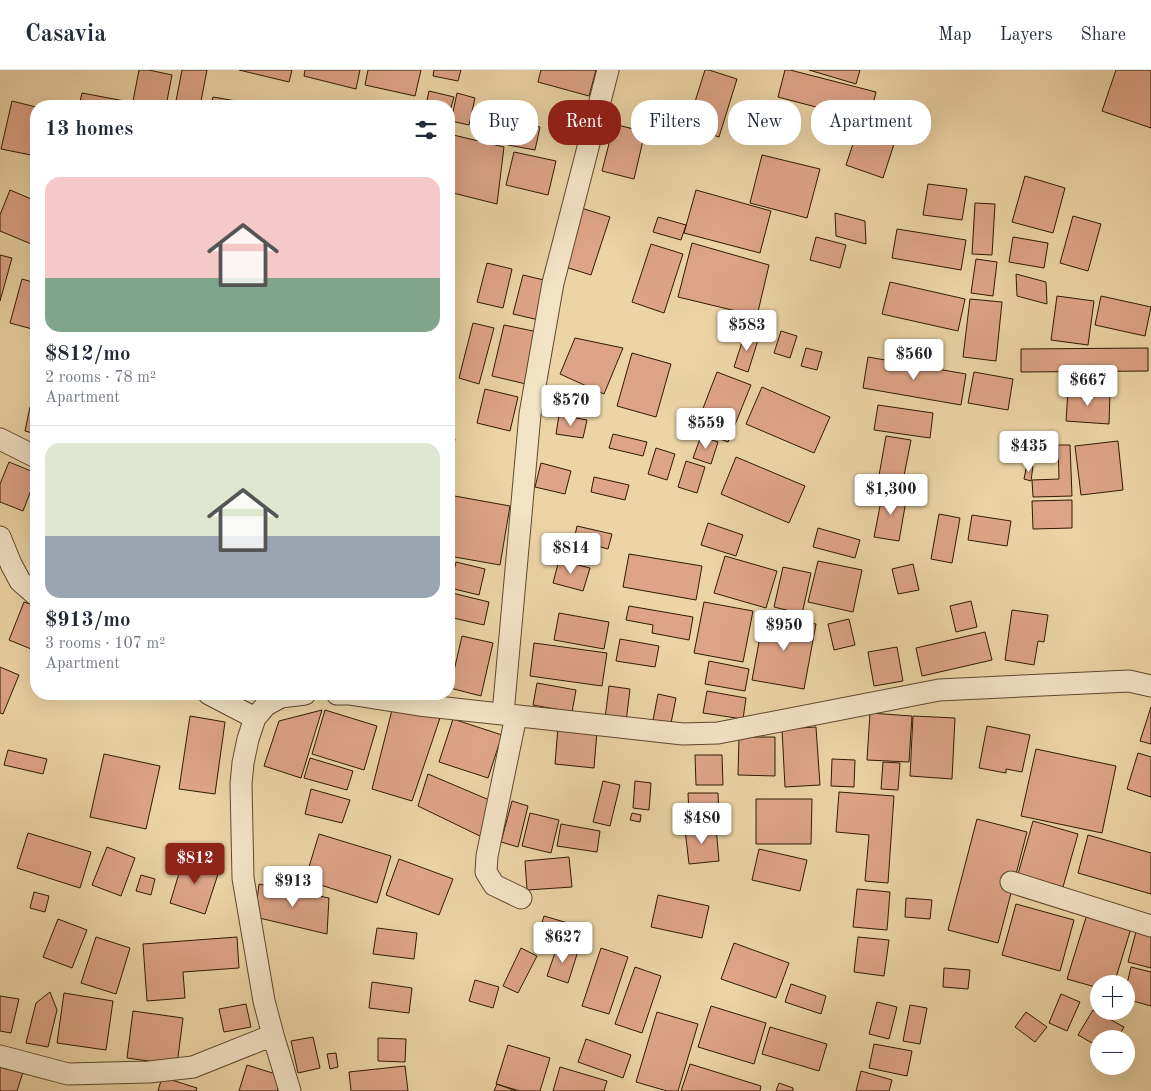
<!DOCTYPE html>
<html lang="en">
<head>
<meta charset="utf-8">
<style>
  body { margin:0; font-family:"Old Standard TT",serif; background:#f2f2f3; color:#1f2937; height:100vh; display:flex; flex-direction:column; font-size:19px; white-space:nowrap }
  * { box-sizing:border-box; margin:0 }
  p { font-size:16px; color:#747a83 }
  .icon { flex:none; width:28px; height:28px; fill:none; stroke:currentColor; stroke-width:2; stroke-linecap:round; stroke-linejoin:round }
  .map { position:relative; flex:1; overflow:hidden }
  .panel { position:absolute; left:30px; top:30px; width:425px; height:600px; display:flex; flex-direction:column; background:#fff; border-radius:20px; box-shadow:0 5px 20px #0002 }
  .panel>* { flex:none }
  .top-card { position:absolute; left:470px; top:30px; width:475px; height:45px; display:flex; gap:10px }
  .controls { position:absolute; left:1090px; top:905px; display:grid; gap:10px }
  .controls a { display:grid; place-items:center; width:45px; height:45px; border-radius:50%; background:#fff; box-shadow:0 5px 20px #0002; font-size:25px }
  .price { position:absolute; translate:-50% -42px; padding:0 11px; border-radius:5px; background:#fff; color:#222; font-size:16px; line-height:32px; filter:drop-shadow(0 1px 2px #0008) }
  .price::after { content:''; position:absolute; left:50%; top:30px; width:15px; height:11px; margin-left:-8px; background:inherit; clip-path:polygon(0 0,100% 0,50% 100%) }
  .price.selected { background:#8f2418; color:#fff }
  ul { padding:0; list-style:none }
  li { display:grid; align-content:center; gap:10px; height:265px; padding:0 15px }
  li+li { border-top:1px solid #e0e1e3 }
  li span { display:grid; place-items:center; height:155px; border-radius:15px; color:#555 }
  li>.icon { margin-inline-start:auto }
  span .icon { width:90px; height:90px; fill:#fffc; stroke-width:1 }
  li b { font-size:21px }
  h2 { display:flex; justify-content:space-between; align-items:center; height:60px; padding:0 15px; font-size:21px }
  .tag { padding:0 18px; border-radius:20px; background:#fff; box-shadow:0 5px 20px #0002; font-size:18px; line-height:45px }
  .tag.selected { background:#8f2418; color:#fff }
  header { display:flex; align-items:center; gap:30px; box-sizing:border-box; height:70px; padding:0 25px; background:#fff; border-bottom:1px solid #e0e1e3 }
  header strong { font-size:24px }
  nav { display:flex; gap:28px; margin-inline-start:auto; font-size:18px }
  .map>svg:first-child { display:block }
  .building { fill:#dea487; stroke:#2f1a03 }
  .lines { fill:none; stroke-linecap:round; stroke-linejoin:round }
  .minor-casing { stroke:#5e482c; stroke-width:23 }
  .minor { stroke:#f3e3c5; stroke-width:21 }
</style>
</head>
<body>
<header>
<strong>Casavia</strong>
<nav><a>Map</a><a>Layers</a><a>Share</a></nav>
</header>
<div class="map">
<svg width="1151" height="1021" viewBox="0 0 1151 1021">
  <rect width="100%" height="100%" fill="#ecd4a6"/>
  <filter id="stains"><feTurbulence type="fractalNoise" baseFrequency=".004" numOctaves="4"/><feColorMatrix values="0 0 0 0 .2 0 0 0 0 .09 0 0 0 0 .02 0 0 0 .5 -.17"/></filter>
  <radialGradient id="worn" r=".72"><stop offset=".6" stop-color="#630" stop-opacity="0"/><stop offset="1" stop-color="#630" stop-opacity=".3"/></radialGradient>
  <path class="building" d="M 139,0 L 149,0 L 172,5 L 166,36 L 132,36 Z
    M 182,0 L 207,0 L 200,36 L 175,36 Z
    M 239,0 L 292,0 L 289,12 Z
    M 305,0 L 360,0 L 356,19 L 304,6 Z
    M 368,0 L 421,0 L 415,26 L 365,15 Z
    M 434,0 L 461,0 L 458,11 L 433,6 Z
    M 541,0 L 596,0 L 589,26 L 538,12 Z
    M 705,0 L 709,0 L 737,9 L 719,67 L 687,57 Z
    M 785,0 L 790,0 L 876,22 L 869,51 L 778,27 Z
    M 809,0 L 860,0 L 856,14 Z
    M 1116,0 L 1151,0 L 1151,58 L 1102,41 Z
    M 429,21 L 454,27 L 450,41 L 449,40 L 449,36 L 432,36 L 426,35 Z
    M 82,23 L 130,32 L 129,36 L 79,36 Z
    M 457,23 L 475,28 L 469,55 L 451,51 Z
    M 213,27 L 248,33 L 247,36 L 211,36 Z
    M 12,31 L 36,37 L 36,86 L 1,79 Z
    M 513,51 L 540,57 L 535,80 L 508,75 Z
    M 614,54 L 645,62 L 634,109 L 602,101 Z
    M 858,59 L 895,71 L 883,108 L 846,95 Z
    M 449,64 L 504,77 L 497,134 L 449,122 Z
    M 514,82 L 556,91 L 548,125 L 506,115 Z
    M 762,85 L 820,99 L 807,148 L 750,133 Z
    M 1025,106 L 1065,118 L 1053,163 L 1012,152 Z
    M 928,114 L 967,119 L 962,150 L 923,145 Z
    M 10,120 L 36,131 L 36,176 L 0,161 L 0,145 Z
    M 696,120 L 771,141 L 760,183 L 684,163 Z
    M 975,133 L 995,134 L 992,185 L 972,184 Z
    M 578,137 L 610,147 L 591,205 L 559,195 Z
    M 835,143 L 865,151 L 866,174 L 836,166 Z
    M 1073,146 L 1101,154 L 1088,201 L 1060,193 Z
    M 658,147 L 686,155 L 681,170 L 653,162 Z
    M 897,159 L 966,170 L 961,200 L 892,188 Z
    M 816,167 L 846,175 L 840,198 L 810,190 Z
    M 1013,167 L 1048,173 L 1044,198 L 1009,192 Z
    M 692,173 L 769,195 L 757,246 L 678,227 Z
    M 651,174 L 683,184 L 664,243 L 632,232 Z
    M 0,185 L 12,188 L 0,231 Z
    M 976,189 L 997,192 L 993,226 L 971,223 Z
    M 487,193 L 512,199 L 503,238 L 477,232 Z
    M 1016,204 L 1046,212 L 1047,234 L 1017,226 Z
    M 523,205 L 548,211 L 539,250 L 513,244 Z
    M 22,209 L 36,213 L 36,260 L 10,253 Z
    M 890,212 L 965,229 L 958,261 L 882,244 Z
    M 1057,226 L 1094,231 L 1088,275 L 1051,270 Z
    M 1101,226 L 1151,237 L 1145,266 L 1095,255 Z
    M 970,229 L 1002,232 L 996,291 L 963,287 Z
    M 473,253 L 494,258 L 479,314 L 459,308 Z
    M 504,255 L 538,262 L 526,314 L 492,306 Z
    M 781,261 L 797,266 L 790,288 L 774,283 Z
    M 745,263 L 759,267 L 748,302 L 734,297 Z
    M 575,268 L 623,278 L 604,324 L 560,304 Z
    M 806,278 L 822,282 L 817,300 L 801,296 Z
    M 1148,278 L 1148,301 L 1021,302 L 1021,279 Z
    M 632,283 L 671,294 L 656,347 L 617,336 Z
    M 868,287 L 966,304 L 961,335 L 863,318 Z
    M 717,302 L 751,315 L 728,372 L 695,359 Z
    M 974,302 L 1013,309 L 1008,340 L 968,333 Z
    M 762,317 L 830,347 L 814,383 L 746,354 Z
    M 485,319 L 518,327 L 510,361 L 477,353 Z
    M 1068,320 L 1110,323 L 1109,354 L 1066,351 Z
    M 878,335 L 933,343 L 930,368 L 874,360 Z
    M 30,337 L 36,338 L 36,364 L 25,361 Z
    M 559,345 L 587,350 L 583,368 L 556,364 Z
    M 613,364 L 647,372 L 643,386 L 609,378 Z
    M 701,366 L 718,372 L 711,394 L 693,388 Z
    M 886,366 L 911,370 L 902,416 L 878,411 Z
    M 449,368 L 455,369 L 449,398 Z
    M 1118,371 L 1123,420 L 1081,425 L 1075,376 Z
    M 1058,375 L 1070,375 L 1072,426 L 1033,427 L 1032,410 L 1059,409 Z
    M 656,378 L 675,384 L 667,410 L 648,404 Z
    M 736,387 L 805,416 L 789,453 L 721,424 Z
    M 686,391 L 705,397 L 697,423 L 678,417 Z
    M 9,392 L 36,403 L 36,407 L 23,441 L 0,432 L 0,414 Z
    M 541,393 L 571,401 L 565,424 L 535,417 Z
    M 1027,394 L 1033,396 L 1031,411 L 1024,409 Z
    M 594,407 L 629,415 L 625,430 L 591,422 Z
    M 883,421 L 907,425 L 899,471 L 874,467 Z
    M 449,425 L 510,436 L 500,495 L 449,486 Z
    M 1072,430 L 1072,458 L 1033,459 L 1032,431 Z
    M 939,444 L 960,448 L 952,493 L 931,489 Z
    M 972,445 L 1011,451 L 1007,476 L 968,470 Z
    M 708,453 L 743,465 L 736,486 L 701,475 Z
    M 577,456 L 612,464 L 608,479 L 574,470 Z
    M 818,458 L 860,470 L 855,488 L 813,477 Z
    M 629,484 L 702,496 L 696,530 L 623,517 Z
    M 725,486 L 777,501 L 766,538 L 714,523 Z
    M 559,490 L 590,498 L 583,521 L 553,513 Z
    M 818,491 L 862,500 L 853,542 L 808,532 Z
    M 456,492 L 485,499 L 479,525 L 450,518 Z
    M 913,494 L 919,520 L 898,524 L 892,499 Z
    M 783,497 L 811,503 L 802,544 L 774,537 Z
    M 452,523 L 489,532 L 484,555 L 449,547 L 449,535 Z
    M 971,531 L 977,557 L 956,562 L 950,536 Z
    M 24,532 L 36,536 L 36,581 L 9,570 Z
    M 704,532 L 753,541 L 743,592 L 694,583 Z
    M 629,536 L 693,547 L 689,570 L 652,563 L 653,555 L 626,550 Z
    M 1012,540 L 1048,545 L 1044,572 L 1038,571 L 1034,595 L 1005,590 Z
    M 559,543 L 609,552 L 604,579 L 554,570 Z
    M 764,545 L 816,554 L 804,619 L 752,610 Z
    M 849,549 L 855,575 L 834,580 L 828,554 Z
    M 985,562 L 992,590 L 922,606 L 916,578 Z
    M 462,566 L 493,573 L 481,626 L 450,618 Z
    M 620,569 L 659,576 L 655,597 L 616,591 Z
    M 534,573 L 607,583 L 602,616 L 530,606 Z
    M 897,577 L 903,611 L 874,616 L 868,582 Z
    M 709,591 L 749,599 L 745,621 L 705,614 Z
    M 0,597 L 19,605 L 3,644 L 0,643 Z
    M 537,613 L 576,620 L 572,642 L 533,635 Z
    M 609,616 L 630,619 L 626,652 L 605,649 Z
    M 707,621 L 746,628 L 743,649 L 703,643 Z
    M 658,624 L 676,628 L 671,653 L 653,650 Z
    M 1151,637 L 1151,674 L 1140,671 Z
    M 322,640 L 301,708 L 264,696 L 279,651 Z
    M 325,640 L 377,656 L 364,700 L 312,684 Z
    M 392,640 L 440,648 L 412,731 L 372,719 Z
    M 870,643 L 912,646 L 909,692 L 867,690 Z
    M 190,646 L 225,652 L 215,724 L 179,719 Z
    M 913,646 L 955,648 L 952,709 L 910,706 Z
    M 453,649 L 502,665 L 488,708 L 439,692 Z
    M 987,656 L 1030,665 L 1022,702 L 1006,699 L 1006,703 L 979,698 Z
    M 558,657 L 597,661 L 594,698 L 555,694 Z
    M 816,657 L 820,715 L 785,717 L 782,659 Z
    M 739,667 L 775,667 L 775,706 L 738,705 Z
    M 1036,679 L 1116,696 L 1102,763 L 1021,746 Z
    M 8,680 L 47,689 L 43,704 L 4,695 Z
    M 1138,683 L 1151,687 L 1151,727 L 1127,719 Z
    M 104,684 L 160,696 L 146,759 L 90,747 Z
    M 695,685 L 722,685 L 723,715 L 696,715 Z
    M 310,688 L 353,701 L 347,720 L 304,708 Z
    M 832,689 L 855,690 L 854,717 L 831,716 Z
    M 883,692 L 900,693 L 898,720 L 881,719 Z
    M 428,704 L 494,732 L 484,768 L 418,736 Z
    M 603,711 L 620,715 L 610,756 L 593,752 Z
    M 635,711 L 651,713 L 649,740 L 633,738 Z
    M 311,719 L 350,730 L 342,753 L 305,744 Z
    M 839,722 L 894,726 L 888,813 L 865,811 L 869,765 L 836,762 Z
    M 688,723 L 718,723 L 719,745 L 689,746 Z
    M 756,729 L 812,729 L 811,774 L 756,774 Z
    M 512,731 L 528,736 L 518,777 L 501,772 Z
    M 530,743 L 559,750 L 551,783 L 522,776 Z
    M 632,743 L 641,745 L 640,752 L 630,750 Z
    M 977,749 L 1027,762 L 998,873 L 948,860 Z
    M 1033,751 L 1078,764 L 1063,817 L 1018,804 Z
    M 561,754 L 600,761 L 597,782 L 557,776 Z
    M 716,757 L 719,791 L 689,794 L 685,760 Z
    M 28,763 L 91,782 L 80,818 L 17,798 Z
    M 319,764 L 391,786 L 377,833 L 305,810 Z
    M 1088,765 L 1151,783 L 1151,824 L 1078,803 Z
    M 107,777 L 135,788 L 121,826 L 92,815 Z
    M 759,779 L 807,790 L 800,821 L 752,810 Z
    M 184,787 L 220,798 L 205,844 L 170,833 Z
    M 569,787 L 572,817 L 527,820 L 525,791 Z
    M 399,789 L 453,809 L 439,845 L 386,825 Z
    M 141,805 L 155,809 L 151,825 L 136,821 Z
    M 259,814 L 329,828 L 327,864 L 255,847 Z
    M 857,819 L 890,822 L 887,860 L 853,857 Z
    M 34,822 L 49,826 L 45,842 L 30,838 Z
    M 658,825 L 709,836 L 702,868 L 651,857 Z
    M 906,828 L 932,830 L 930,849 L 905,847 Z
    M 1016,834 L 1074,850 L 1060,901 L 1002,885 Z
    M 1088,841 L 1132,855 L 1114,914 L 1099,914 L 1099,918 L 1067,909 Z
    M 544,846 L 585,858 L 579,878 L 538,866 Z
    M 58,849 L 87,860 L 72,898 L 43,887 Z
    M 377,858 L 417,863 L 414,889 L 373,884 Z
    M 1137,858 L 1151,861 L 1151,898 L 1128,892 Z
    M 96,867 L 130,878 L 116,924 L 81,913 Z
    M 237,867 L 239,898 L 183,902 L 185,928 L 147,931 L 143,874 Z
    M 858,867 L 889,870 L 884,906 L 854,902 Z
    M 734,873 L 789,893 L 776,928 L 721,909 Z
    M 558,874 L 578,881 L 568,913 L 547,906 Z
    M 521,878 L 537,886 L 518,923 L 503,916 Z
    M 601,878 L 628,887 L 609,944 L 582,936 Z
    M 635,897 L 661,906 L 642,963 L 615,954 Z
    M 1131,897 L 1151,902 L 1151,936 L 1126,929 L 1126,918 Z
    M 944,898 L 970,900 L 968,919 L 943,917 Z
    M 475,910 L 499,917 L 493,938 L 469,931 Z
    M 372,912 L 412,918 L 409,943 L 369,938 Z
    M 791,914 L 826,926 L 821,944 L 785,932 Z
    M 50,922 L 57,940 L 48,977 L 26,973 L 36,933 Z
    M 64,923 L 113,931 L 106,980 L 57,973 Z
    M 1061,924 L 1080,932 L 1067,961 L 1049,953 Z
    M 0,926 L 19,929 L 11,963 L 0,961 Z
    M 877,932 L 897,937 L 889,969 L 869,964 Z
    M 246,934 L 251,957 L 224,962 L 219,939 Z
    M 910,935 L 927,938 L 920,974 L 903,971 Z
    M 711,936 L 766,953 L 754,994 L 698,977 Z
    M 1093,940 L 1124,957 L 1117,969 L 1099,969 L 1099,977 L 1078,965 Z
    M 133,941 L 183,948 L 177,995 L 127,988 Z
    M 657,942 L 698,954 L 678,1021 L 667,1021 L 636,1012 Z
    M 1026,942 L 1047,957 L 1035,972 L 1015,957 Z
    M 770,957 L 827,974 L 819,1001 L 762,984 Z
    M 313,967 L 320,998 L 298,1003 L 291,971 Z
    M 378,968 L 406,969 L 405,992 L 378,991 Z
    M 586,969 L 631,985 L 623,1008 L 578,992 Z
    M 874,974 L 912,981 L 907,1006 L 869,998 Z
    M 508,975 L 550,988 L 540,1021 L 520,1021 L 496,1014 Z
    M 336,983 L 338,997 L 330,999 L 327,984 Z
    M 690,994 L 761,1016 L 760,1021 L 681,1021 Z
    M 247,995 L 282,1006 L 277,1021 L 239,1021 Z
    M 405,996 L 408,1021 L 351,1021 L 349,1002 Z
    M 0,997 L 23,1002 L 17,1021 L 0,1021 Z
    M 560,997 L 607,1011 L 604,1021 L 553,1021 Z
    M 861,1001 L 892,1010 L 889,1021 L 856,1021 Z
    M 162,1007 L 197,1018 L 196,1021 L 158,1021 Z
    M 779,1013 L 793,1018 L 793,1021 L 776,1021 Z
    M 497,1014 L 516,1021 L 494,1021 Z"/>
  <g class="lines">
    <defs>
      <path id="minor" d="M 0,369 L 36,387
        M 0,467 L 11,494 L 20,511 L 36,525
        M 209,624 L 255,648
        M 337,624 L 349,624 L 419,635 L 683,664 L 718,663 L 939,620 L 1129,611 L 1151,616
        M 503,644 L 530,344 L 553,213 L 608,0
        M 516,646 L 487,786 L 486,802 L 494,815 L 521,828
        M 1011,812 L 1151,856
        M 0,986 L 68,1004 L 149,1002 L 193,997 L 273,965
        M 290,1021 L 273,965 L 264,931 L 243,808 L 241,714 L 243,693 L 248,669 L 255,648 L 266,635 L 281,627 L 305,624"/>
    </defs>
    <use href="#minor" class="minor-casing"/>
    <use href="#minor" class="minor"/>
  </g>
  <rect width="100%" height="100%" filter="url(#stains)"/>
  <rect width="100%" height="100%" fill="url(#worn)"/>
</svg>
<div class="controls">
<a>+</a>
<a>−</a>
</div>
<b class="price" style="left:747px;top:282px">$583</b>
<b class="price" style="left:914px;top:311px">$560</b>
<b class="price" style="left:1088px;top:337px">$667</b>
<b class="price" style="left:571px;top:357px">$570</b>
<b class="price" style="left:706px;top:380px">$559</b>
<b class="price" style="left:1029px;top:403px">$435</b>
<b class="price" style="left:891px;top:446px">$1,300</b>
<b class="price" style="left:571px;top:505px">$814</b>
<b class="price" style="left:784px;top:582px">$950</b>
<b class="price" style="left:702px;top:775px">$480</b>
<b class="price selected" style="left:195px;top:815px">$812</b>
<b class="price" style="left:293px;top:838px">$913</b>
<b class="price" style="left:563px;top:894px">$627</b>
<div class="top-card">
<a class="tag">Buy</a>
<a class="tag selected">Rent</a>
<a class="tag">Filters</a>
<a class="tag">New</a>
<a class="tag">Apartment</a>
</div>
<section class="panel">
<h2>13 homes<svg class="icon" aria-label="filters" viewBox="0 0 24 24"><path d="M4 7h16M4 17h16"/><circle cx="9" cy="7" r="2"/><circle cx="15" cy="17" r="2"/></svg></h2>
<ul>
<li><span style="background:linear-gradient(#f6c9c9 65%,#7fa58c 0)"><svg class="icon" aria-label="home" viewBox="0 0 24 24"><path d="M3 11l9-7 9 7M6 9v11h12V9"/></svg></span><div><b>$812/mo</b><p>2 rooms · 78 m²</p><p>Apartment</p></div></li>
<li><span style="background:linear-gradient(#dfe7d0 60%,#9aa5b1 0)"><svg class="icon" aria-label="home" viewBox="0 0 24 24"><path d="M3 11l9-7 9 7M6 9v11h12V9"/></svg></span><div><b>$913/mo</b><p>3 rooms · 107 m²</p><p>Apartment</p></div></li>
</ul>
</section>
</div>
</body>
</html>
